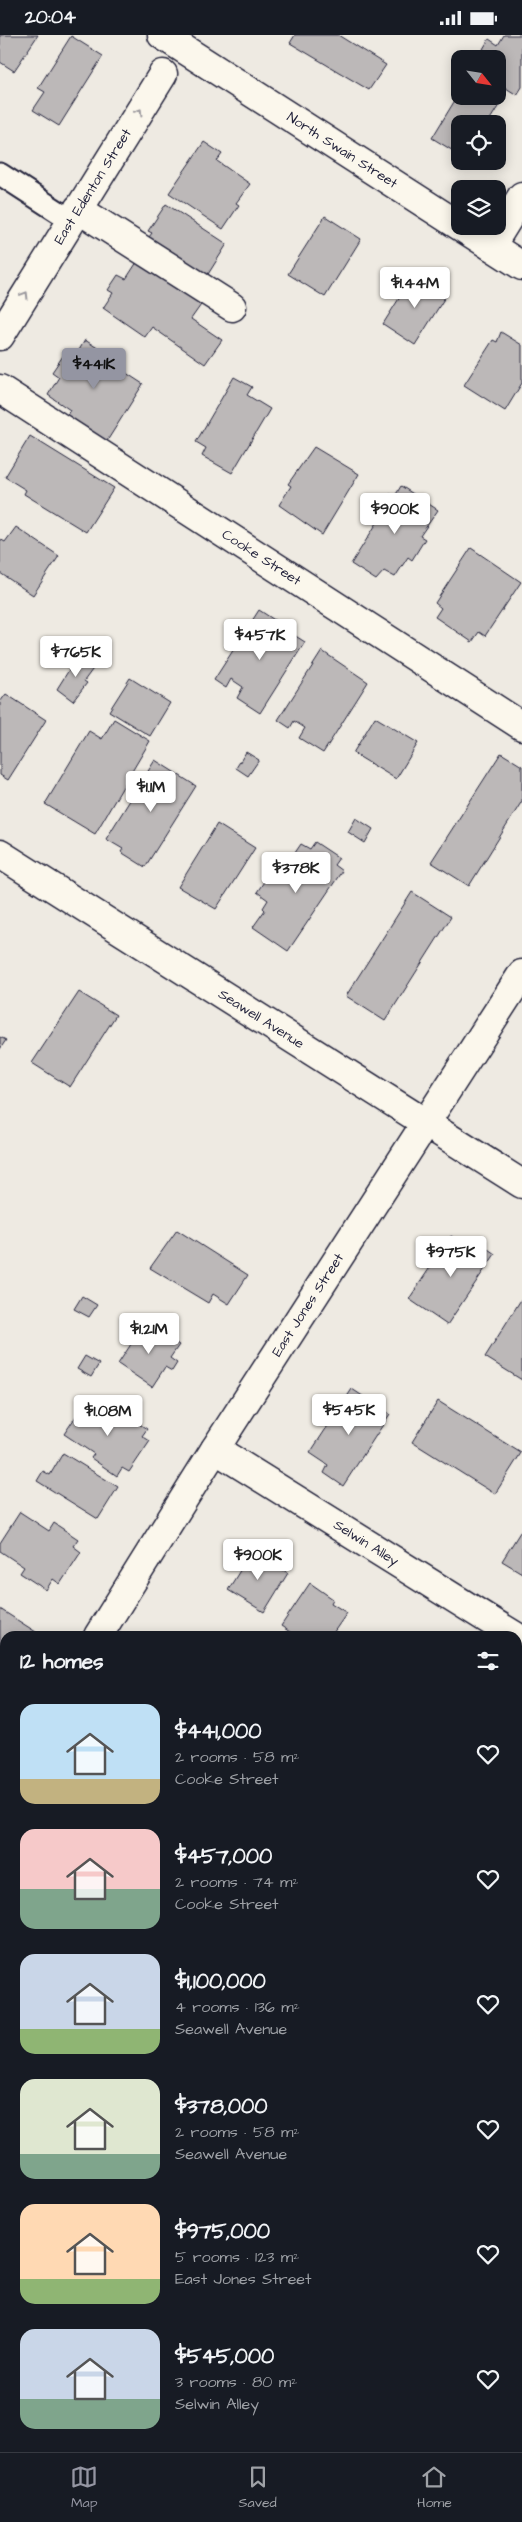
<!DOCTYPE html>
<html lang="en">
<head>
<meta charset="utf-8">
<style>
  body { margin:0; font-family:"Architects Daughter",sans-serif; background:#20242c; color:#f1f3f6; height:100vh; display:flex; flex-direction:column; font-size:19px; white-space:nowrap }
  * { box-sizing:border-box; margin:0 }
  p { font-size:16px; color:#9ea1a6 }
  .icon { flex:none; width:28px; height:28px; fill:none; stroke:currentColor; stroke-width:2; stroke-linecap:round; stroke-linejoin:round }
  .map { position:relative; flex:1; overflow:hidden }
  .panel { position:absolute; left:0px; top:1596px; width:522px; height:821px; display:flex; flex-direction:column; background:#171b24; border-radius:15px 15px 0 0; box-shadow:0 2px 12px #0003 }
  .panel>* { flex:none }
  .needle { width:32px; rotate:120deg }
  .tools { position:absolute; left:451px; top:15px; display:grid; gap:10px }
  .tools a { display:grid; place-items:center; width:55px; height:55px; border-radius:10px; background:#171b24; box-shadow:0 2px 12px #0003; font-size:25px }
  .price { position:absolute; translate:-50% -42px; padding:0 11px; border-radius:5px; background:#fff; color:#222; font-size:16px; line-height:32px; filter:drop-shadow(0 1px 2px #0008) }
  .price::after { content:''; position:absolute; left:50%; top:30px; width:15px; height:11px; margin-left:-8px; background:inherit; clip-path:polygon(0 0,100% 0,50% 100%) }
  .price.on { background:#9495a2; color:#111 }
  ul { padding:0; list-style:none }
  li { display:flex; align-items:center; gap:15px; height:125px; padding:0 20px }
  li span { display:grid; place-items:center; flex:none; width:140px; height:100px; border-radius:15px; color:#555 }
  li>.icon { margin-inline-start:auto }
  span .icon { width:60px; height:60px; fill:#fffc; stroke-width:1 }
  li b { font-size:21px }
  h2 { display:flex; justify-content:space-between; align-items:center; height:60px; padding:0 20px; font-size:21px }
  .status { display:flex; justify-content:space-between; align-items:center; height:35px; padding:0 25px; background:#171b24; direction:ltr }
  .status svg { height:14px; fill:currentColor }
  .tab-bar { display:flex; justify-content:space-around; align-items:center; height:70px; border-top:1px solid #363941; background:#171b24; font-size:14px; color:#9ea1a6 }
  .tab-bar a { display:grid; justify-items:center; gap:2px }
  .tab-bar .on { color:#9495a2 }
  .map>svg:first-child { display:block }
  .building { fill:#bcb8b8; stroke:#22223b }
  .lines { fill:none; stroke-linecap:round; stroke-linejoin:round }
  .service-casing { stroke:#22223b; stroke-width:25 }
  .minor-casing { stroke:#22223b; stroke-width:31 }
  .tertiary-casing { stroke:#22223b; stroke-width:31 }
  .primary-casing { stroke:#22223b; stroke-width:31 }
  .service { stroke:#fbf7ec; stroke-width:21 }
  .minor { stroke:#fbf7ec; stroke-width:28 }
  .tertiary { stroke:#fbf7ec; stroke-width:28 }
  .primary { stroke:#fbf7ec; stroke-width:28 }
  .oneway { stroke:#99979c }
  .labels { text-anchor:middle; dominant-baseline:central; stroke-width:5; stroke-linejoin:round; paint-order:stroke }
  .street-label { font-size:14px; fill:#22223b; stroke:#fbf7ec }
</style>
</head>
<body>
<div class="status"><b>20:04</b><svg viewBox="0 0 49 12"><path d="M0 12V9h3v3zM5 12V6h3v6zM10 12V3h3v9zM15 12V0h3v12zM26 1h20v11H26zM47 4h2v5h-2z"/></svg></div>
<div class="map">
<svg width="522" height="2417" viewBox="0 0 522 2417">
  <rect width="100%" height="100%" fill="#eeeae2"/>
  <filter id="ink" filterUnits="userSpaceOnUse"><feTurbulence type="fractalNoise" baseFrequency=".02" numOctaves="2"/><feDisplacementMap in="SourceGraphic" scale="10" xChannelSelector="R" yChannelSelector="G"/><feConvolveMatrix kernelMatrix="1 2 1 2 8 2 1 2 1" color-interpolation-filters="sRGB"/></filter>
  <g filter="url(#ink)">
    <path class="building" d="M 0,0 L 38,0 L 14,36 L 0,27 Z
      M 295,0 L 338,0 L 386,30 L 369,55 L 290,8 Z
      M 504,0 L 522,0 L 522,52 L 517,60 L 498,48 L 498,24 L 490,24 L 492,20 L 483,14 L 489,4 L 498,10 Z
      M 71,1 L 103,21 L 59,91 L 33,75 L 45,57 L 38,53 Z
      M 460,57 L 460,61 L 492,61 L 501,67 L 489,86 L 494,89 L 460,89 L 460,120 L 432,103 Z
      M 204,107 L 222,119 L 217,126 L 250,149 L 236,168 L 239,170 L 223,194 L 169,158 Z
      M 470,126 L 484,126 L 480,132 Z
      M 166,169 L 227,209 L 205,244 L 146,206 L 152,198 L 148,196 Z
      M 325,181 L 361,204 L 325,262 L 288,239 Z
      M 139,224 L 203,267 L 191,284 L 222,305 L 205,329 L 152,292 L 145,302 L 103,273 L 113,258 L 108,255 L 118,240 L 126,244 Z
      M 415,238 L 447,259 L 415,310 L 383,289 Z
      M 501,297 L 522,310 L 522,348 L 505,376 L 464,350 L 493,305 L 497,307 Z
      M 85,305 L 110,321 L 106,325 L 143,349 L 107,406 L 67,380 L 70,375 L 48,360 L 59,342 L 52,337 L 63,321 L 72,327 Z
      M 234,342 L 252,352 L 247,360 L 270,374 L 232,438 L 202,421 L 206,413 L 196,407 Z
      M 30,401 L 114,453 L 86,497 L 24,459 L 26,455 L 5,442 Z
      M 314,412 L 359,439 L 322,500 L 279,470 L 291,451 L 288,449 Z
      M 401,451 L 438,475 L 420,501 L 425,504 L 412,525 L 408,522 L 395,542 L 384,536 L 376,545 L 351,529 L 382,480 L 378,478 L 390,459 L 395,461 Z
      M 16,492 L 59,521 L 33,560 L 0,538 L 0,504 L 5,507 Z
      M 471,513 L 521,547 L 485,601 L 479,597 L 472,607 L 435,582 L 441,573 L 435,568 Z
      M 259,575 L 279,588 L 278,590 L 305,607 L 260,678 L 237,663 L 243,652 L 231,644 L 226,653 L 214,645 Z
      M 322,616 L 368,647 L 323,718 L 299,703 L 305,693 L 294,686 L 290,693 L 278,685 Z
      M 79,619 L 95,631 L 84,646 L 87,648 L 73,666 L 57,654 Z
      M 130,643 L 170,668 L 150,701 L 109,676 Z
      M 6,659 L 46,685 L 8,745 L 0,740 L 0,667 Z
      M 375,682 L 418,708 L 396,744 L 353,718 Z
      M 114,684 L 150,706 L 95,799 L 45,769 L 89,696 L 102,704 Z
      M 246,717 L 259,725 L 248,741 L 236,733 Z
      M 501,718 L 522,731 L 522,766 L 469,851 L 431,827 Z
      M 155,725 L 196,751 L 145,832 L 121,817 L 123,814 L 106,804 Z
      M 356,783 L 373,794 L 365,808 L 348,797 Z
      M 217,789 L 255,813 L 216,874 L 178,852 Z
      M 315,807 L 339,823 L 334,830 L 342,836 L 288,916 L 253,892 L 265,875 L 263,873 L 268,865 L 257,857 L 274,832 L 282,837 L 301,809 L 310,814 Z
      M 412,857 L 451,882 L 385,986 L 346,961 Z
      M 79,957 L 116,980 L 70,1052 L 32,1028 Z
      M 0,1002 L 6,1005 L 0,1014 Z
      M 177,1195 L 248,1240 L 229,1269 L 213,1259 L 208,1268 L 150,1233 Z
      M 451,1201 L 468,1213 L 474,1204 L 495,1219 L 447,1290 L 409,1264 Z
      M 82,1261 L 97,1270 L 89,1282 L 74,1274 Z
      M 522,1263 L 522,1345 L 485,1322 Z
      M 145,1288 L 179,1310 L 170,1323 L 177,1328 L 172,1336 L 165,1332 L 152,1352 L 118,1329 Z
      M 85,1321 L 99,1329 L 91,1342 L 77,1334 Z
      M 352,1354 L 390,1379 L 343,1451 L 324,1438 L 328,1430 L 310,1418 Z
      M 89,1362 L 119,1382 L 122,1378 L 147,1394 L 142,1401 L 150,1406 L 129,1437 L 122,1433 L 117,1441 L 91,1423 L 94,1419 L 64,1399 Z
      M 438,1366 L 521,1418 L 495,1459 L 412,1407 Z
      M 63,1418 L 118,1452 L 98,1484 L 37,1446 L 43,1436 L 50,1440 Z
      M 20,1477 L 49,1496 L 54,1488 L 78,1504 L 73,1511 L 81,1517 L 60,1549 L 53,1544 L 46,1555 L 20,1538 L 24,1532 L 0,1516 L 0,1508 Z
      M 522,1494 L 522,1538 L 502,1526 Z
      M 252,1516 L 288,1538 L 264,1577 L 228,1555 Z
      M 310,1548 L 333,1564 L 331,1568 L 347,1578 L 331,1601 L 296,1601 L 281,1591 Z
      M 0,1574 L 36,1597 L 34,1601 L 5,1601 L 5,1646 L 0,1654 Z
      M 522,1692 L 522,1757 L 518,1754 L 518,1699 Z
      M 5,1852 L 5,1942 L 3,1945 L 0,1943 L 0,1885 L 2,1881 L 0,1880 L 0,1860 Z
      M 0,1998 L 5,2001 L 1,2011 L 5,2013 L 5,2022 L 1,2030 L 5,2032 L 5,2046 L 0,2043 Z
      M 522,2148 L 522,2215 L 518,2212 L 518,2151 L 519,2152 Z
      M 0,2347 L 5,2351 L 5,2373 L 0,2381 Z
      M 79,2412 L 120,2412 L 117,2417 L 76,2417 Z
      M 354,2412 L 375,2412 L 372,2417 L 351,2417 Z"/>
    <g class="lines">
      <defs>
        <path id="service" d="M 0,139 L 71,185"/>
        <g id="minor">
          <path d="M 78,174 L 232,272"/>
          <path d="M 491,211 L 522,161"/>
          <path id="s1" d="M 0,354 L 522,691"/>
          <path id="s2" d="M 0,819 L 522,1149"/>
          <path id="s3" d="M 215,1414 L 515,1601"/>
          <path d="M 518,2065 L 522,2068"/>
          <path d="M 0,2253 L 5,2257"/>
          <path d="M 247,2412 L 254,2417"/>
          <path d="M 49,2417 L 52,2412"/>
        </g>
        <g id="tertiary">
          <path id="s4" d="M 162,0 L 522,231"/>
          <path id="s5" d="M 98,1601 L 215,1414 L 522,939"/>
          <path d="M 0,1756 L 5,1748"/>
          <path d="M 518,2392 L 522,2384"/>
          <path d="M 502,2417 L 504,2412"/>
        </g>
        <g id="primary">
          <path id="s6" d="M 0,301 L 163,39"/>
        </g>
      </defs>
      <use href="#service" class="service-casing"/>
      <use href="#minor" class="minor-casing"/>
      <use href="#tertiary" class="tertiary-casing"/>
      <use href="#primary" class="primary-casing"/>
      <use href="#service" class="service"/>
      <use href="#minor" class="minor"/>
      <use href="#tertiary" class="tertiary"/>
      <use href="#primary" class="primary"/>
    </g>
    <defs><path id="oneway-chevron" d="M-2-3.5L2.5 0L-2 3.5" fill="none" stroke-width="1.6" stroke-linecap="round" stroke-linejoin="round" transform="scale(1.25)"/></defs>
    <g class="oneway">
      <use href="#oneway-chevron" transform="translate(139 77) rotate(-58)"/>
      <use href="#oneway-chevron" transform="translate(25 260) rotate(-59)"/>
    </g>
  </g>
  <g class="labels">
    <g class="street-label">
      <text stroke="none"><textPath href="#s4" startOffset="214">North Swain Street</textPath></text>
      <text stroke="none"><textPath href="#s6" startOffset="176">East Edenton Street</textPath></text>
      <text stroke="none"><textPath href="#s1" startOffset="311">Cooke Street</textPath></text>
      <text stroke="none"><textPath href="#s2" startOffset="309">Seawell Avenue</textPath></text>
      <text stroke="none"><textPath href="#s5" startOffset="392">East Jones Street</textPath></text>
      <text stroke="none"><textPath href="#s3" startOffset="178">Selwin Alley</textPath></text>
    </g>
  </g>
</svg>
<div class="tools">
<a><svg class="needle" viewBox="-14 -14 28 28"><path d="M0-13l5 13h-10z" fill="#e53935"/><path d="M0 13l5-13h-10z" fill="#9ea1a6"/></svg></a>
<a><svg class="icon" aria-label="locate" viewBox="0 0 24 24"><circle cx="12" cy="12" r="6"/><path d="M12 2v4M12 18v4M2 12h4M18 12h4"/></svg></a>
<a><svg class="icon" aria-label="layers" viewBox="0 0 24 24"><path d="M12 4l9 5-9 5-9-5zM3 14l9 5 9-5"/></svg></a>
</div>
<b class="price" style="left:415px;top:274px">$1.44M</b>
<b class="price on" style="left:94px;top:355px">$441K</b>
<b class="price" style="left:395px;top:500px">$900K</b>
<b class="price" style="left:260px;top:626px">$457K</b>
<b class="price" style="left:76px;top:643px">$765K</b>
<b class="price" style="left:151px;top:778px">$1.1M</b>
<b class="price" style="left:296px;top:859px">$378K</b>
<b class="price" style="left:451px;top:1243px">$975K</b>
<b class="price" style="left:149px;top:1320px">$1.21M</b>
<b class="price" style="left:349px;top:1401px">$545K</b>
<b class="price" style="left:108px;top:1402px">$1.08M</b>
<b class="price" style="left:258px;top:1546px">$900K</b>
<section class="panel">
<h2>12 homes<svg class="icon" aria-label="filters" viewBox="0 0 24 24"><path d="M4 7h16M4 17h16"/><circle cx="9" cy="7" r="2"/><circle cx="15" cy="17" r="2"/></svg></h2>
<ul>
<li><span style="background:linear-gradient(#bfe0f5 75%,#c2b280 0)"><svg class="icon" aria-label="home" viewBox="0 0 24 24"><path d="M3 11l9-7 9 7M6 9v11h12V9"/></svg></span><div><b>$441,000</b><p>2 rooms · 58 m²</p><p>Cooke Street</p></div><svg class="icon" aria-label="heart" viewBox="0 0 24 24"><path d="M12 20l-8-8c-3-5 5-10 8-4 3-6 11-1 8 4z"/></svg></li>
<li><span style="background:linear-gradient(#f6c9c9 60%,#7fa58c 0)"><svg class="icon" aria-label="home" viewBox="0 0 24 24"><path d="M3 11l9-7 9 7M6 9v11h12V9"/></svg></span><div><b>$457,000</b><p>2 rooms · 74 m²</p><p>Cooke Street</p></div><svg class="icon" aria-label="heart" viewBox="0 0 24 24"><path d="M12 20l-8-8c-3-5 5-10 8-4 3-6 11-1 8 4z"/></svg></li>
<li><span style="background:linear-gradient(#c9d6e8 75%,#8fb573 0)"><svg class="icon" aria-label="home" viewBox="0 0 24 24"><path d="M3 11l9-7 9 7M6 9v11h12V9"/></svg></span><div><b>$1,100,000</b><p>4 rooms · 136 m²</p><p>Seawell Avenue</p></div><svg class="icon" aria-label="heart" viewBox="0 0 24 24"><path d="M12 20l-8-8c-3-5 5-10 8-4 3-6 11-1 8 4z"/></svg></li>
<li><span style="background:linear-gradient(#dfe7d0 75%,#7fa58c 0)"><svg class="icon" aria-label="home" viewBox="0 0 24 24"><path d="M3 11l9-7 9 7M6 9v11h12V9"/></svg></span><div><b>$378,000</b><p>2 rooms · 58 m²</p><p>Seawell Avenue</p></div><svg class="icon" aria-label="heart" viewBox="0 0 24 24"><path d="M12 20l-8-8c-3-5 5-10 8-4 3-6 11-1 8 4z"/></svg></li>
<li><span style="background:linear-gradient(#ffd9b3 75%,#8fb573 0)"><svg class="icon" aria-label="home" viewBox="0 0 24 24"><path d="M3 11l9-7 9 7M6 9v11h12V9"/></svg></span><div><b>$975,000</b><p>5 rooms · 123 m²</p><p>East Jones Street</p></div><svg class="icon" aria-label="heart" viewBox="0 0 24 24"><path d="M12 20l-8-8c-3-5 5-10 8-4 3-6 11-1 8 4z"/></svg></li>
<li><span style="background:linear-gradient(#c9d6e8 70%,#7fa58c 0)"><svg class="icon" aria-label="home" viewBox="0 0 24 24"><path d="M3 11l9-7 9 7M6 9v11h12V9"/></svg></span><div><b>$545,000</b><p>3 rooms · 80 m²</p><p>Selwin Alley</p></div><svg class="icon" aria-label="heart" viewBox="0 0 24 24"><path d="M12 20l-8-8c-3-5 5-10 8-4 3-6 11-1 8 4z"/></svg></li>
</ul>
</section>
</div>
<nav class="tab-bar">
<a class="on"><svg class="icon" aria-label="map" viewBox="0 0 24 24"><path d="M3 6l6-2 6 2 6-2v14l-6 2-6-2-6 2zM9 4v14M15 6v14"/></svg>Map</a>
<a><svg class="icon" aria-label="saved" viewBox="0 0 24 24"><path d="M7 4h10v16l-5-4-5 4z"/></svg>Saved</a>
<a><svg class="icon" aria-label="home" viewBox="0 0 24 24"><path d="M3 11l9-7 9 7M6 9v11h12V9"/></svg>Home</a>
</nav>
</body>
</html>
